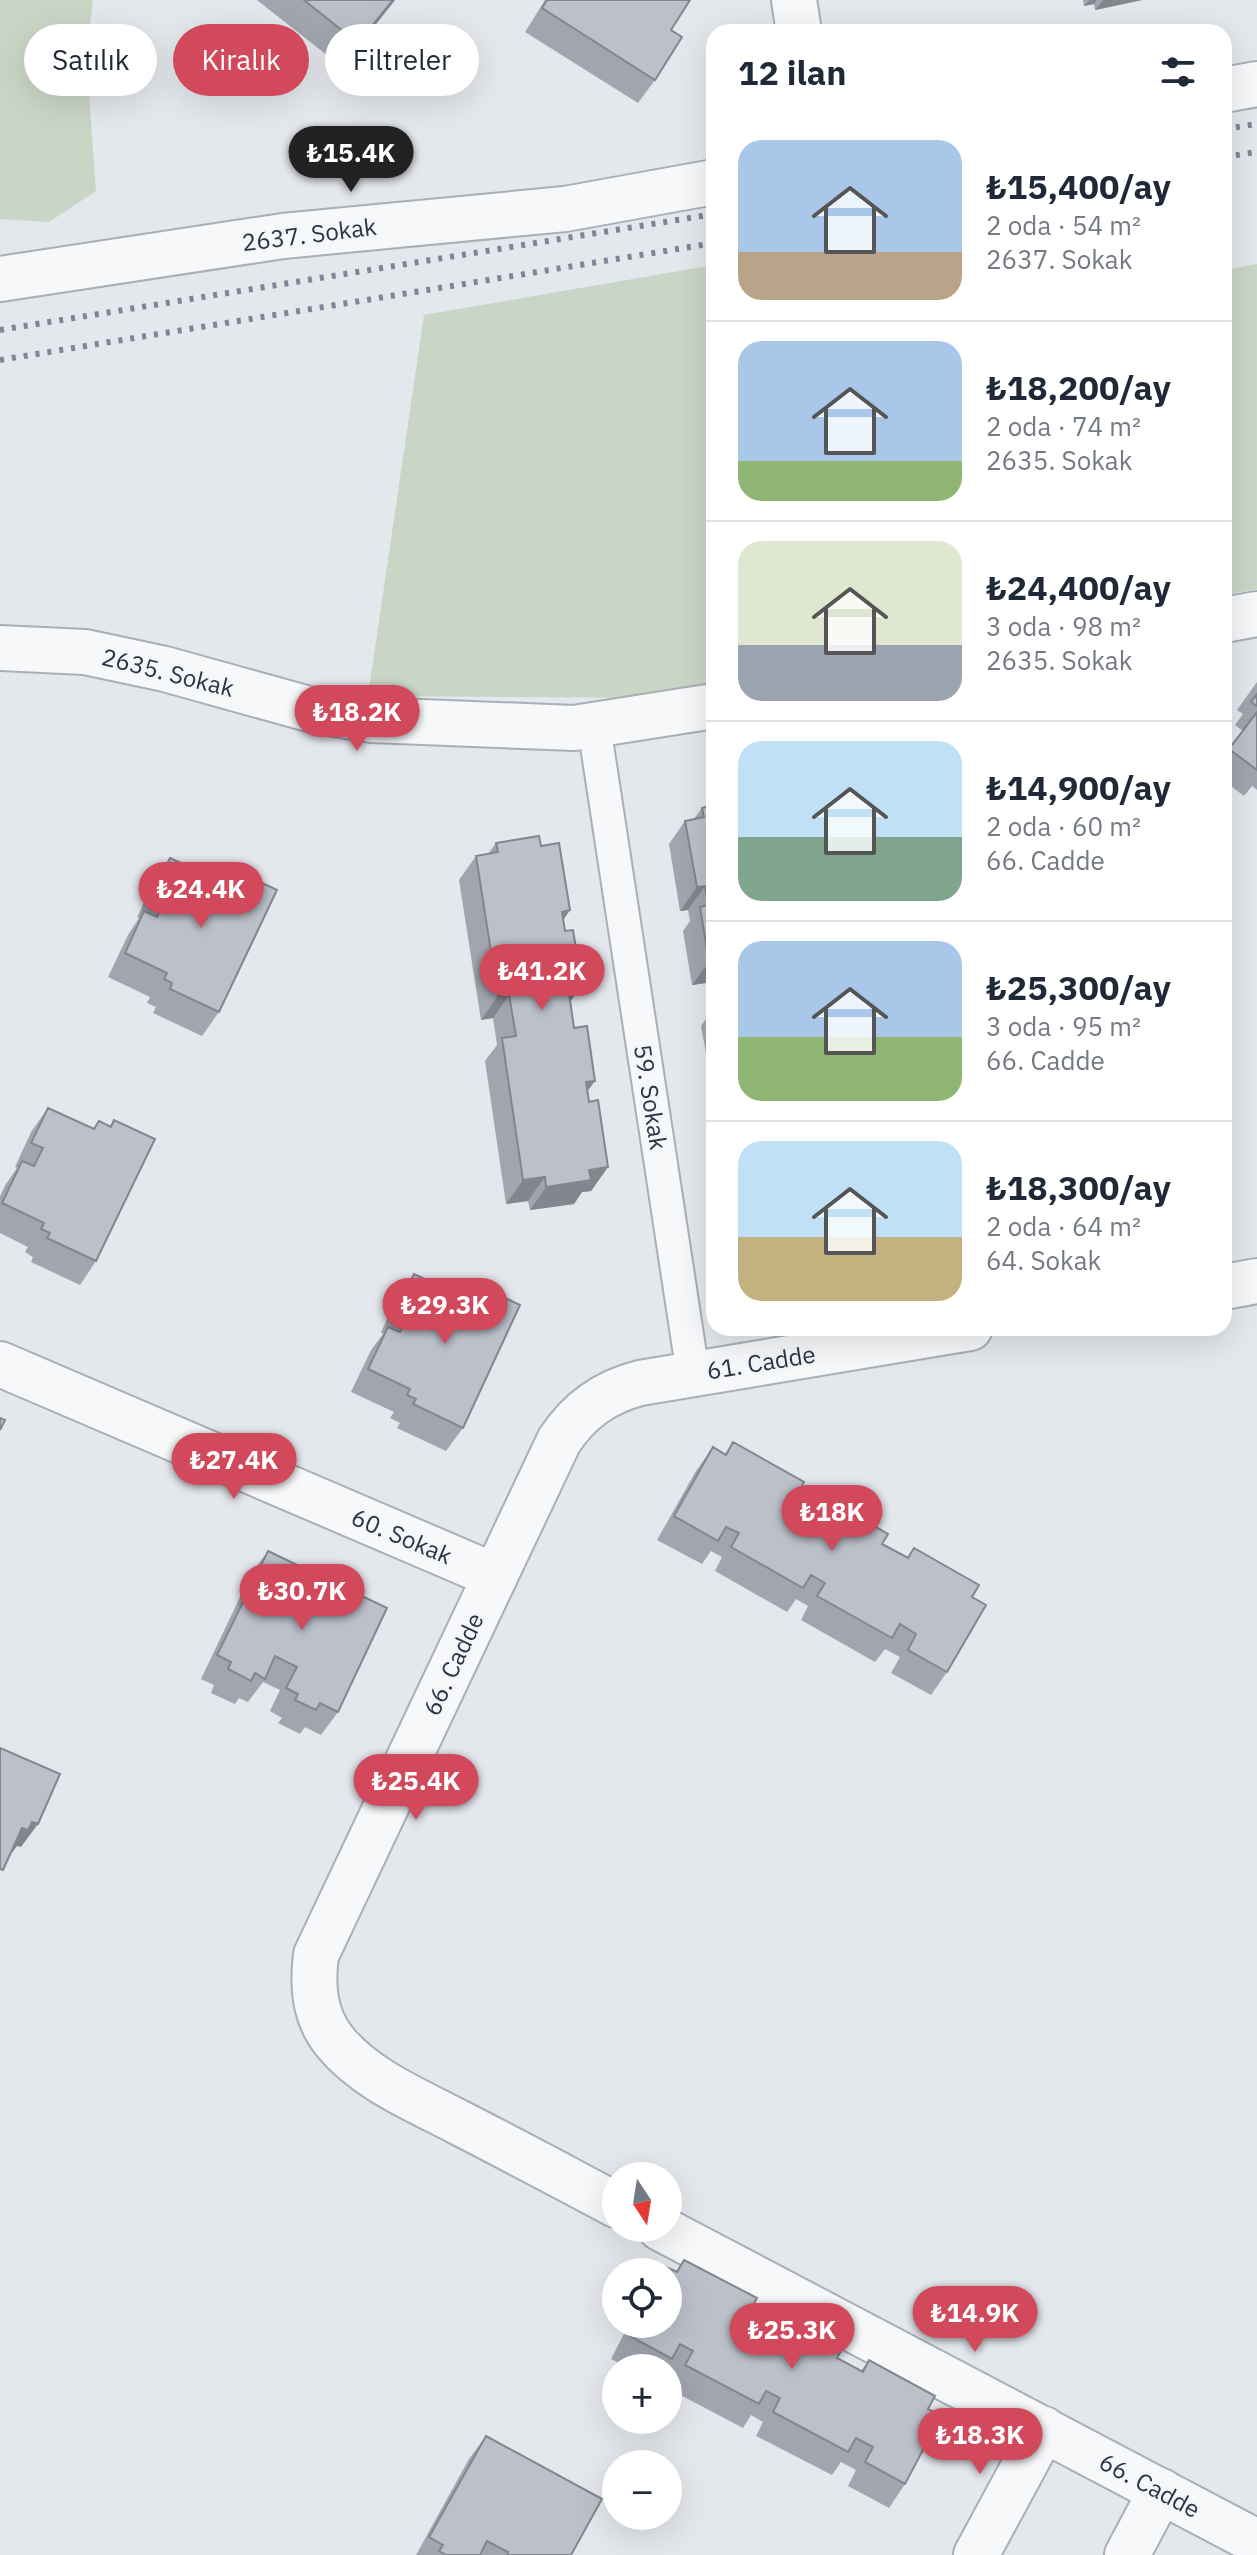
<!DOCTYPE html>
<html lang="tr">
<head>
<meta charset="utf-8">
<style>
  body { margin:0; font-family:"IBM Plex Sans",sans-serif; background:#f2f2f3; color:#1f2937; height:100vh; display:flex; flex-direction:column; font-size:30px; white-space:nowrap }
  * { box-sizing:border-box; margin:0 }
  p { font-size:26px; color:#747a83 }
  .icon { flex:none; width:44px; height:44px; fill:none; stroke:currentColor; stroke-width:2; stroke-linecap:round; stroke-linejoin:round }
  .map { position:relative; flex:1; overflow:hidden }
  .drawer { position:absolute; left:706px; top:24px; width:526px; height:1312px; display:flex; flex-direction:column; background:#fff; border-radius:24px; box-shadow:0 8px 32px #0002 }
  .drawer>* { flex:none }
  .hud { position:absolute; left:24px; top:24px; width:562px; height:72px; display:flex; gap:16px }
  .needle { width:52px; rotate:168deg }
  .tools { position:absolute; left:602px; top:2162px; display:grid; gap:16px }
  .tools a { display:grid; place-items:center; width:80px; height:80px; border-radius:50%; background:#fff; box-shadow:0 8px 32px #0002; font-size:40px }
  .price { position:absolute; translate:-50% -68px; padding:0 18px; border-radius:28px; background:#d1495b; color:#fff; font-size:26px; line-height:52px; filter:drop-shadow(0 2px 4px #0008) }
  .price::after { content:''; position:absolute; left:50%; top:48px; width:24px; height:18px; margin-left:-12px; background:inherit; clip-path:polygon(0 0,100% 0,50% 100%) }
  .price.active { background:#222; color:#fff }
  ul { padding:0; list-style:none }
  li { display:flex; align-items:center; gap:24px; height:200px; padding:0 32px }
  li+li { border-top:2px solid #e0e1e3 }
  li span { display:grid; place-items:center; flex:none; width:224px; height:160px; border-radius:24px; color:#555 }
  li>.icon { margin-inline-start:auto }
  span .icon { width:96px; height:96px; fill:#fffc; stroke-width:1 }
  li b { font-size:34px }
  h2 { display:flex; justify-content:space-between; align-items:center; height:96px; padding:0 32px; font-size:34px }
  .pill { padding:0 28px; border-radius:36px; background:#fff; box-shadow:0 8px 32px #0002; font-size:28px; line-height:72px }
  .pill.active { background:#d1495b; color:#fff }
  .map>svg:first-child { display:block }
  .green { fill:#c9d6c5 }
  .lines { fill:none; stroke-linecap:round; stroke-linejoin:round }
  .pedestrian-casing { stroke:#a9aeb7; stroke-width:36 }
  .minor-casing { stroke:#a9aeb7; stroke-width:48 }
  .tertiary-casing { stroke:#a9aeb7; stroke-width:48 }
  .pedestrian { stroke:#f7f8fa; stroke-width:32 }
  .minor { stroke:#f7f8fa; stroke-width:44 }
  .tertiary { stroke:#f7f8fa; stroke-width:44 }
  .rail { stroke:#7d8696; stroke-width:6; stroke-dasharray:4 8; stroke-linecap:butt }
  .wall { fill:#a1a5ae }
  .shaded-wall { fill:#83868d }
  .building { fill:#bbc0ca; stroke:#83868d; stroke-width:2 }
  .labels { text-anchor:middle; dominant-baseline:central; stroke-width:6; stroke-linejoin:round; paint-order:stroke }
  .street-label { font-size:24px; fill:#2b3445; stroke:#f4f6f9 }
</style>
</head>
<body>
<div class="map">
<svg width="1257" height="2555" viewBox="0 0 1257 2555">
  <rect width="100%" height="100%" fill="#e4e7ec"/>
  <path class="green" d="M 0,0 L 93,0 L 86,53 L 96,191 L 49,222 L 0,219 Z
    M 1257,264 L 1257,589 L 1224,595 L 1224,270 Z
    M 714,265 L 714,687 L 654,698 L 368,696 L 424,315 Z"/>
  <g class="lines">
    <defs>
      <path id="pedestrian" d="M 594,726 L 693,1374"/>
      <path id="minor" d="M 794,0 L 799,32
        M 1224,90 L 1257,84
        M 0,279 L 283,236 L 565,209 L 714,182
        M 1224,620 L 1257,614
        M 0,648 L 85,652 L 165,669 L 316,711 L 372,720 L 574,728 L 714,706
        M 0,1364 L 495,1576
        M 976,2555 L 1044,2429
        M 1127,2555 L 1161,2491"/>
      <path id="tertiary" d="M 1224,1287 L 1257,1281
        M 616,2205 C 563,2177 511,2149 458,2122 C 416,2100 365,2079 335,2042 C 314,2016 312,1986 316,1955 L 559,1441 C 579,1410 605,1392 640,1383 L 970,1328
        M 660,2228 L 1257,2542"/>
    </defs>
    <use href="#pedestrian" class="pedestrian-casing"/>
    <use href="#minor" class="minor-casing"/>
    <use href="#tertiary" class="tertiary-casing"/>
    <use href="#pedestrian" class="pedestrian"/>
    <use href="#minor" class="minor"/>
    <use href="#tertiary" class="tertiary"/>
    <path class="rail" d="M 1224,129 L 1257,124
      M 1224,157 L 1257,152
      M 0,330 L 714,214
      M 0,360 L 714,243"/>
  </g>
  <path class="wall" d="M 257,0 L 395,0 L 342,67 Z
    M 545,0 L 690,0 L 671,30 L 655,80 L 638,103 L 525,32 Z
    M 1083,0 L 1142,0 L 1095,10 L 1094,4 L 1084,6 Z
    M 1257,682 L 1257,790 L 1252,786 L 1244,796 L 1224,781 L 1224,757 L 1243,731 L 1235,725 L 1243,714 L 1237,710 Z
    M 714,805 L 714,1080 L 711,1080 L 701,1026 L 711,1012 L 710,1004 L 706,983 L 692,985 L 683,931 L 690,921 L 688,910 L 680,911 L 669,844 L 685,821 L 694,819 L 702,808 Z
    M 496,843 L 541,846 L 570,910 L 563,920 L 565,931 L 582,985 L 570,1002 L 589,1102 L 608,1167 L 591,1191 L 582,1192 L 574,1204 L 530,1210 L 528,1201 L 506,1204 L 485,1061 L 497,1045 L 493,1018 L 481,1020 L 459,880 L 476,856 L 488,854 Z
    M 170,858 L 215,879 L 221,871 L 219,1012 L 202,1036 L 153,1013 L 156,1007 L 147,1003 L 150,997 L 108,977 L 128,935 L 139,918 L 137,917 L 154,882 Z
    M 48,1108 L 93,1129 L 99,1121 L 110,1126 L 114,1120 L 96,1261 L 80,1285 L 31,1262 L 33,1257 L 25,1252 L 28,1247 L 0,1233 L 0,1196 L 6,1184 L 17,1168 L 15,1167 L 31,1132 Z
    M 414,1274 L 459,1295 L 465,1286 L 476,1292 L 480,1286 L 463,1428 L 446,1451 L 397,1428 L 400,1423 L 390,1418 L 394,1412 L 351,1392 L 371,1350 L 383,1334 L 381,1332 L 397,1298 Z
    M 733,1442 L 799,1493 L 818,1504 L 824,1497 L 882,1544 L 907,1558 L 914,1548 L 972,1597 L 947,1672 L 931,1695 L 891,1673 L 900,1657 L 885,1649 L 875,1662 L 801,1620 L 808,1606 L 796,1599 L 787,1612 L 715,1571 L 722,1557 L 711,1551 L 702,1564 L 657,1540 L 696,1471 L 713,1447 L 725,1454 Z
    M 268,1551 L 338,1712 L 321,1735 L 305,1727 L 300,1734 L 278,1723 L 282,1718 L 270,1711 L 280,1690 L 263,1682 L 248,1702 L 239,1698 L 235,1704 L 211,1693 L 214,1685 L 201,1679 L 251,1574 Z
    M 684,2260 L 751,2309 L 771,2319 L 776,2311 L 837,2358 L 861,2371 L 869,2360 L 928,2409 L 905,2484 L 889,2508 L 848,2486 L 856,2470 L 841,2462 L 832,2475 L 756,2436 L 763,2422 L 751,2415 L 743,2428 L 669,2389 L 676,2375 L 668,2370 L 668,2368 L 628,2368 L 611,2359 L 629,2324 L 668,2324 L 668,2272 L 660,2272 L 664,2266 L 676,2272 Z
    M 486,2436 L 571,2555 L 416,2555 L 469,2459 Z"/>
  <path class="shaded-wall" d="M 393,0 L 395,0 L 342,67 L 358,43 Z
    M 1089,0 L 1097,0 L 1094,4 L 1084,6 Z
    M 1103,0 L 1142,0 L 1095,10 Z
    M 705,886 L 688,910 L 680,911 L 697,887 Z
    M 570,910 L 554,933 L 562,912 Z
    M 714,961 L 714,972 L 706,983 L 692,985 L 709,962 Z
    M 582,985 L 565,1009 L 568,987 Z
    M 509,995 L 493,1018 L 481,1020 L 498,996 Z
    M 595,1081 L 578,1104 L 586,1082 Z
    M 608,1167 L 591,1191 L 582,1192 L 574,1204 L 530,1210 L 546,1187 L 589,1170 Z
    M 545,1177 L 528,1201 L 506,1204 L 523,1180 Z
    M 32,1822 L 38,1824 L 21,1847 L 17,1846 L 11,1854 L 5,1851 L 22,1828 Z"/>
  <path class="building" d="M 304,0 L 393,0 L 358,43 Z
    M 547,0 L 690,0 L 671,30 L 682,37 L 655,80 L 542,8 Z
    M 1257,694 L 1257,706 L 1251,702 Z
    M 1257,712 L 1257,770 L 1229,749 Z
    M 714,805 L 714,961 L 709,962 L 700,907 L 708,905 L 705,886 L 697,887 L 685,821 L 704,817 L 702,808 Z
    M 539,836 L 541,846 L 559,843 L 570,910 L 562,912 L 565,931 L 573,930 L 582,985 L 568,987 L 571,1007 L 574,1028 L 587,1026 L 595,1081 L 586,1082 L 589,1102 L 598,1100 L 608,1167 L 589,1170 L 591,1180 L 546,1187 L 545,1177 L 523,1180 L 502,1038 L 516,1036 L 509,995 L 498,996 L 476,856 L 498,852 L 496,843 Z
    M 170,858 L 217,880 L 221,871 L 234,877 L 237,871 L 277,890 L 219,1012 L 170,989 L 172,983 L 164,979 L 167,973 L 125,953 L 144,911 L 157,917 L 165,898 L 153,893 Z
    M 48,1108 L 94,1129 L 99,1121 L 111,1127 L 114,1120 L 155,1139 L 96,1261 L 47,1238 L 50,1233 L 41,1229 L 44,1223 L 2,1203 L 22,1161 L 34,1166 L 43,1148 L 31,1143 Z
    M 414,1274 L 460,1296 L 465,1286 L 478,1292 L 480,1286 L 520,1305 L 463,1428 L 413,1404 L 416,1399 L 407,1395 L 410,1389 L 368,1369 L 388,1327 L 400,1332 L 408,1314 L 397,1309 Z
    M 0,1418 L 5,1420 L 0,1430 Z
    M 733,1442 L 804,1482 L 799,1493 L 819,1505 L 824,1497 L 888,1534 L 882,1544 L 908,1558 L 914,1548 L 979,1585 L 972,1597 L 986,1605 L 947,1672 L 908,1650 L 916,1634 L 900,1624 L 892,1638 L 817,1596 L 825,1583 L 811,1575 L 803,1588 L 731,1547 L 739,1533 L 726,1527 L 718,1541 L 674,1516 L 713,1447 L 726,1455 Z
    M 268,1551 L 387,1608 L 338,1712 L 320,1703 L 316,1710 L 295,1700 L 298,1694 L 286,1688 L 297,1667 L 275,1656 L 265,1679 L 255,1673 L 251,1681 L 228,1669 L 231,1662 L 217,1655 Z
    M 0,1748 L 60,1774 L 38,1824 L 32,1822 L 28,1830 L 22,1828 L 3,1870 L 0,1869 Z
    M 684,2260 L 757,2298 L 751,2309 L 772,2320 L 776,2311 L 843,2347 L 837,2358 L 863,2372 L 869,2360 L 935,2396 L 928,2409 L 941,2416 L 905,2484 L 865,2462 L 873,2447 L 856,2438 L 848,2452 L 773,2412 L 780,2398 L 766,2391 L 759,2404 L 685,2365 L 693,2351 L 680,2344 L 672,2359 L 628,2335 L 633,2324 L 668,2324 L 668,2272 L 661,2272 L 664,2266 L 677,2272 Z
    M 486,2436 L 602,2499 L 571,2555 L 507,2555 L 508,2552 L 487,2541 L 480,2555 L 446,2555 L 439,2551 L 443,2545 L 429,2537 Z"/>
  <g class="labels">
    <g class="street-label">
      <text transform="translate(309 234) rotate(-7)">2637. Sokak</text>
      <text transform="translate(168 672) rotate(14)">2635. Sokak</text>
      <text transform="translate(651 1097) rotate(81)">59. Sokak</text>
      <text transform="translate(761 1362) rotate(-9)">61. Cadde</text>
      <text transform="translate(402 1536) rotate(23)">60. Sokak</text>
      <text transform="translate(453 1664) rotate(-65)">66. Cadde</text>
      <text transform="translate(1150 2485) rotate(28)">66. Cadde</text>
    </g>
  </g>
</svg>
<div class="tools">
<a><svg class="needle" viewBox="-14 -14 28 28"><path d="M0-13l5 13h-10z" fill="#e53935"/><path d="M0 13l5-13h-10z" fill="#747a83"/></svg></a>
<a><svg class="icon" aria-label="locate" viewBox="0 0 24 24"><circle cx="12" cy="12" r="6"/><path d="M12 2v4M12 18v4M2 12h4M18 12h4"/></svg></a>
<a>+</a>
<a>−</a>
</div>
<b class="price active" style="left:351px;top:194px">₺15.4K</b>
<b class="price" style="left:357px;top:753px">₺18.2K</b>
<b class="price" style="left:201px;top:930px">₺24.4K</b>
<b class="price" style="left:542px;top:1012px">₺41.2K</b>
<b class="price" style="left:445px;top:1346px">₺29.3K</b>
<b class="price" style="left:234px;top:1501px">₺27.4K</b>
<b class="price" style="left:832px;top:1553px">₺18K</b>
<b class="price" style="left:302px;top:1632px">₺30.7K</b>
<b class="price" style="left:416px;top:1822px">₺25.4K</b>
<b class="price" style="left:975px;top:2354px">₺14.9K</b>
<b class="price" style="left:792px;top:2371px">₺25.3K</b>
<b class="price" style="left:980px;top:2476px">₺18.3K</b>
<div class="hud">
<a class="pill">Satılık</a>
<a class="pill active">Kiralık</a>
<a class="pill">Filtreler</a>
</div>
<section class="drawer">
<h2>12 ilan<svg class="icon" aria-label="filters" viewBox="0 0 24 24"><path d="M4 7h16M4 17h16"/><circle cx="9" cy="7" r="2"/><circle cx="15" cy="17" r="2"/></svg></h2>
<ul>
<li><span style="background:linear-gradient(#a9c7e8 70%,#b9a48a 0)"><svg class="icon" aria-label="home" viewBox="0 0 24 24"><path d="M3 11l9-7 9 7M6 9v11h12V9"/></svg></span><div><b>₺15,400/ay</b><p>2 oda · 54 m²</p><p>2637. Sokak</p></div></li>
<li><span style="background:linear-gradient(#a9c7e8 75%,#8fb573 0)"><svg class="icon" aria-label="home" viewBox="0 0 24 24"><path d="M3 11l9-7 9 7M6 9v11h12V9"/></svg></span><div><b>₺18,200/ay</b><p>2 oda · 74 m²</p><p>2635. Sokak</p></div></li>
<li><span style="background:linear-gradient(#dfe7d0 65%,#9aa5b1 0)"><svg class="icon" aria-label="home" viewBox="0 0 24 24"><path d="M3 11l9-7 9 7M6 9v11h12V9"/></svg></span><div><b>₺24,400/ay</b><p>3 oda · 98 m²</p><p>2635. Sokak</p></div></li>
<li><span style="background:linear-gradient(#bfe0f5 60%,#7fa58c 0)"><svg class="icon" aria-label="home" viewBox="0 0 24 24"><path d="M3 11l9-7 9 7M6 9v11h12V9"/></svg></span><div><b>₺14,900/ay</b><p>2 oda · 60 m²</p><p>66. Cadde</p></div></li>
<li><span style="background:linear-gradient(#a9c7e8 60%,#8fb573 0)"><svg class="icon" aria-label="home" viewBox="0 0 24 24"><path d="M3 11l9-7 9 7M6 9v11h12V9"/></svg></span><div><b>₺25,300/ay</b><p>3 oda · 95 m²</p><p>66. Cadde</p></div></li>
<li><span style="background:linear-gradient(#bfe0f5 60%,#c2b280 0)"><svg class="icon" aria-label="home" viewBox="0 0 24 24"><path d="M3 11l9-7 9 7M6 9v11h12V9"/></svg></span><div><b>₺18,300/ay</b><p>2 oda · 64 m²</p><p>64. Sokak</p></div></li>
</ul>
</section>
</div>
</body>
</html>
